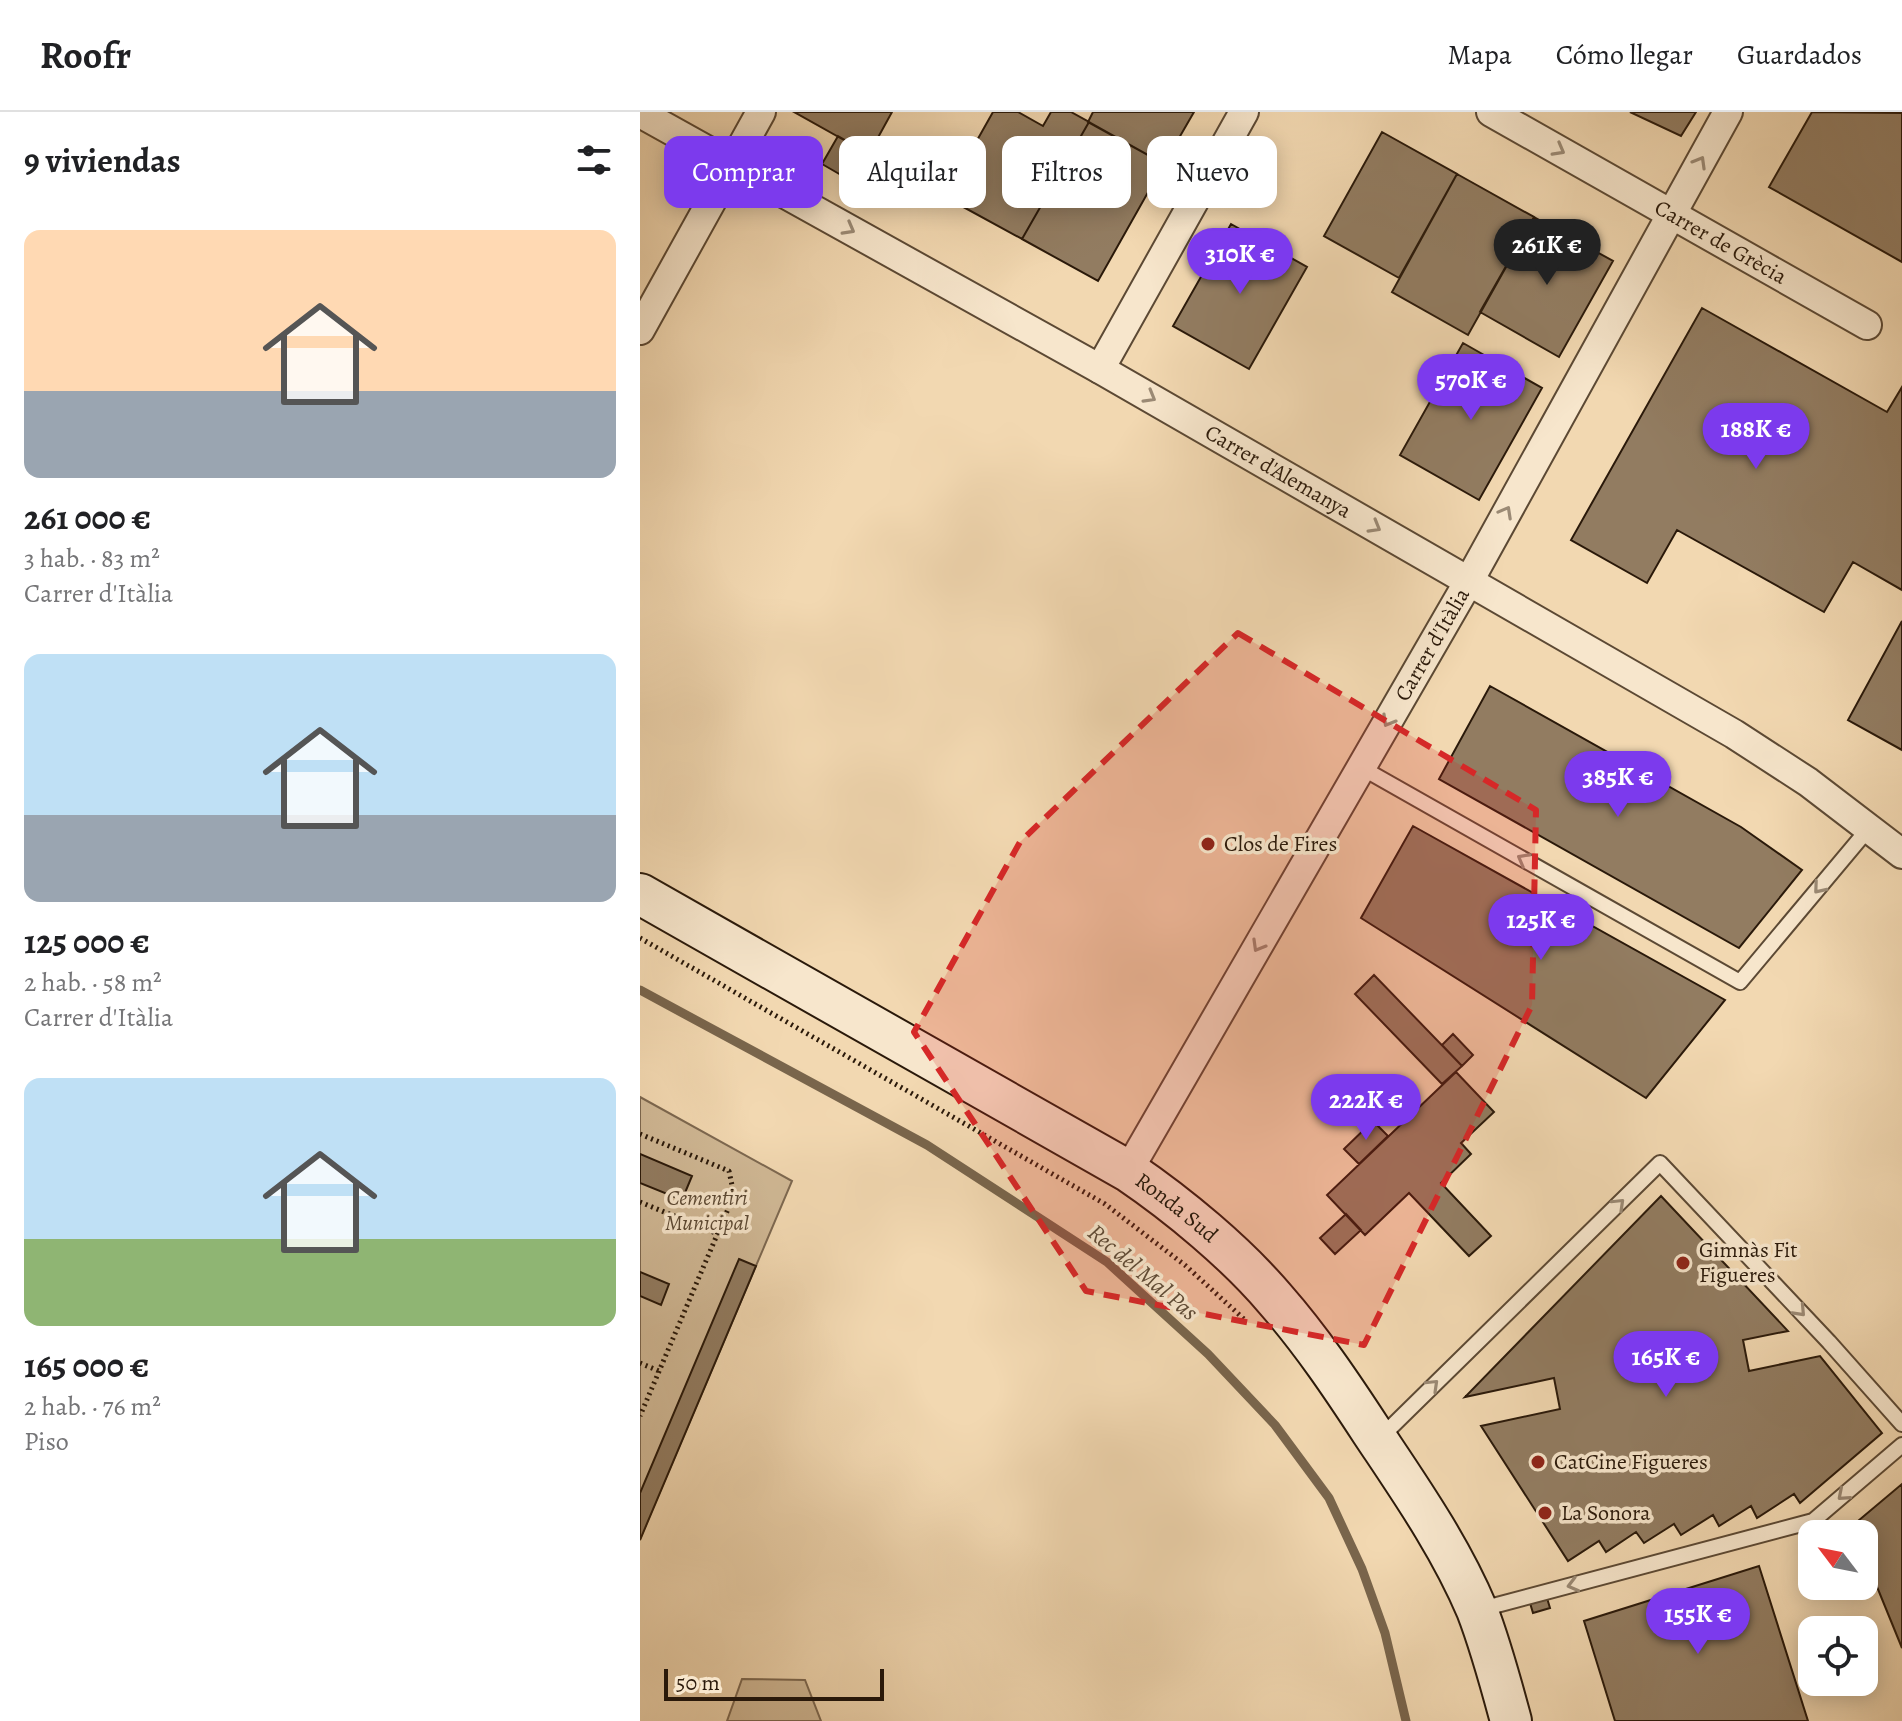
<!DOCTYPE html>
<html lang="es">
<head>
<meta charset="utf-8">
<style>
  body { margin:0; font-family:Alegreya,serif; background:#f2f2f2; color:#202124; height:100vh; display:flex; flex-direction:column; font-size:30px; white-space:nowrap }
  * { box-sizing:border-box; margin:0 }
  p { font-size:26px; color:#757577 }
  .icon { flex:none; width:44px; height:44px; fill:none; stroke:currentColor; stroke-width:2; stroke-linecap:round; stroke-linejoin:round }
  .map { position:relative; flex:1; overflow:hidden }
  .drawer { display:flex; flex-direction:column; background:#fff; width:640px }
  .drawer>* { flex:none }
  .top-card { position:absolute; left:24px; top:24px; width:760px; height:72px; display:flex; gap:16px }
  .needle { width:52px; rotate:302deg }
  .tools { position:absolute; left:1158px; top:1408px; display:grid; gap:16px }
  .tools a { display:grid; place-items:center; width:80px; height:80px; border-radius:16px; background:#fff; box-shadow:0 4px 20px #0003; font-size:40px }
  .scale { position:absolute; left:24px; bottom:20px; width:220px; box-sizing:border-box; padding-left:8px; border:4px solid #2a190a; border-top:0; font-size:22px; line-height:28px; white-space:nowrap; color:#2a190a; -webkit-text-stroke:6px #f7e6cc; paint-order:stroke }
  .price { position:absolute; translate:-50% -68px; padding:0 18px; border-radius:28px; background:#7c3aed; color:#fff; font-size:26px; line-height:52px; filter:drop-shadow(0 2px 4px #0008) }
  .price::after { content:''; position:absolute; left:50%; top:48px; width:24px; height:18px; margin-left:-12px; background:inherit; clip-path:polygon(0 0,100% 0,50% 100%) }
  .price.current { background:#222; color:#fff }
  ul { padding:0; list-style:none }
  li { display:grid; align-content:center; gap:16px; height:424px; padding:0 24px }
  li span { display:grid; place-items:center; height:248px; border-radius:16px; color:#555 }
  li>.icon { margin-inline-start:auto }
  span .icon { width:144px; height:144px; fill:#fffc; stroke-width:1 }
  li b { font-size:34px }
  h2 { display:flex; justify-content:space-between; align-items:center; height:96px; padding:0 24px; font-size:34px }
  .chip { padding:0 28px; border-radius:16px; background:#fff; box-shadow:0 4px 20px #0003; font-size:28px; line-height:72px }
  .chip.current { background:#7c3aed; color:#fff }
  header { display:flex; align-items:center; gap:48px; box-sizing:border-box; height:112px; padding:0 40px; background:#fff; border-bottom:2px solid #e0e0e0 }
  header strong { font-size:38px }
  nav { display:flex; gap:44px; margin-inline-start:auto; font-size:28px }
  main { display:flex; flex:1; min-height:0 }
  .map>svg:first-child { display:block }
  .green { fill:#d0b895; stroke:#7d6850; stroke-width:2 }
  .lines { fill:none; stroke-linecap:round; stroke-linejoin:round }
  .stream { stroke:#79654c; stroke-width:9 }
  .building { fill:#927c61; stroke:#2a190a; stroke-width:2 }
  .lane-casing { stroke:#5c4934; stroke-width:18 }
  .street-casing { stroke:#5c4934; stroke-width:32 }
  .secondary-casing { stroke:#2a190a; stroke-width:44 }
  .path { stroke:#2a190a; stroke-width:5; stroke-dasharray:2 4; stroke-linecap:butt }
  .lane { stroke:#f7e6cc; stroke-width:14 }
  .street { stroke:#f7e6cc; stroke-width:28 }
  .secondary { stroke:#f7e6cc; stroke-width:40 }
  .oneway { stroke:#9b8a75 }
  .marked { fill:#d62828; fill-opacity:0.2; stroke:#d62828; stroke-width:6; stroke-dasharray:16 10; stroke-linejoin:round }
  .poi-dot { fill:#8f2418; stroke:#f7e6cc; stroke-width:3 }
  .labels { text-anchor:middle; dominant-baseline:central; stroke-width:7; stroke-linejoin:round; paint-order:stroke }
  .street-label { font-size:22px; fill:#2a190a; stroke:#f7e6cc }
  .poi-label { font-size:22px; fill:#2a190a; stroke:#f7e6cc; text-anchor:start }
  .park-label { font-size:22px; font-style:italic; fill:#5c4934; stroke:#f7e6cc }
  .water-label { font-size:24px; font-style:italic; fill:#5f4b36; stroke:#f7e6cc }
</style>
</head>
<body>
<header>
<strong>Roofr</strong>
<nav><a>Mapa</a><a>Cómo llegar</a><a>Guardados</a></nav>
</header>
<main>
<section class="drawer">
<h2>9 viviendas<svg class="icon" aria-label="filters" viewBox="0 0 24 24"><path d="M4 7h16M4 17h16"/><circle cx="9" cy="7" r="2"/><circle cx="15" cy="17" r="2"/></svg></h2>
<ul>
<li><span style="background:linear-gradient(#ffd9b3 65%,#9aa5b1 0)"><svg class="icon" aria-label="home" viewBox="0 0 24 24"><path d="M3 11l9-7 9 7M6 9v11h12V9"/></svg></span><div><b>261 000 €</b><p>3 hab. · 83 m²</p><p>Carrer d'Itàlia</p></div></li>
<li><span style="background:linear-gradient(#bfe0f5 65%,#9aa5b1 0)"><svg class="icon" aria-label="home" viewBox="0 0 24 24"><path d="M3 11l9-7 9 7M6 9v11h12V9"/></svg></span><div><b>125 000 €</b><p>2 hab. · 58 m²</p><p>Carrer d'Itàlia</p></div></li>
<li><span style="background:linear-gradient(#bfe0f5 65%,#8fb573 0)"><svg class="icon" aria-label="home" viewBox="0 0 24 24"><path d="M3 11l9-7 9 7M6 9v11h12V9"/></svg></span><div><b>165 000 €</b><p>2 hab. · 76 m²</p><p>Piso</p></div></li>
</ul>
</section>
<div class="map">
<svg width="1262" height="1609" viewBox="0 0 1262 1609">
  <rect width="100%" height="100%" fill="#f2d8b1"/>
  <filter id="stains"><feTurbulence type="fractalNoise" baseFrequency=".0025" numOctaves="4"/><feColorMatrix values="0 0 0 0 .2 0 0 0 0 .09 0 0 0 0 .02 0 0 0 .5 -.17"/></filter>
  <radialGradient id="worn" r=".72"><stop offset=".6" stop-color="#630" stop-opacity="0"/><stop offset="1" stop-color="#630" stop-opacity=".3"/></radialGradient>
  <path class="green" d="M 0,985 L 152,1069 L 0,1427 Z
    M 102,1567 L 165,1568 L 181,1609 L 87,1609 Z"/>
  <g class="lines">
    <path class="stream" d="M 0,878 L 287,1033 L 467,1150 L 568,1242 L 635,1313 L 689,1386 L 722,1457 L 745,1521 L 766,1609"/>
  </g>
  <path class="building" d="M 154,0 L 252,0 L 229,42 Z
    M 353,0 L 378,0 L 403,14 L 411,0 L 431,0 L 449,10 L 382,127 L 305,85 Z
    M 453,0 L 554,0 L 524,52 L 448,10 Z
    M 990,0 L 1056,0 L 1041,24 Z
    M 1172,0 L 1262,1 L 1262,150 L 1129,75 Z
    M 449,10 L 524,52 L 458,169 L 382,127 Z
    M 742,20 L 817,62 L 759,166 L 684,124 Z
    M 198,24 L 217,35 L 201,63 L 182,52 Z
    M 817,62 L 894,105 L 828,223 L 752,180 Z
    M 894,105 L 973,149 L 919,245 L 840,200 Z
    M 591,112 L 667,155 L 609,257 L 533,214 Z
    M 1062,196 L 1247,300 L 1262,275 L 1262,478 L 1213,450 L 1184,500 L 1037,418 L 1007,471 L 931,428 Z
    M 823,231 L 902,276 L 839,388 L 760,343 Z
    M 1262,509 L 1262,638 L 1208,608 Z
    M 850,574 L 1101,715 L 1162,758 L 1099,836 L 799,667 Z
    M 773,714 L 1085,888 L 1006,986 L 721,806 Z
    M 734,863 L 822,954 L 802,972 L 715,882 Z
    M 813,922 L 833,943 L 822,954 L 802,933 Z
    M 816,960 L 854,1000 L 821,1031 L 831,1042 L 801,1071 L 851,1124 L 829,1144 L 769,1081 L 725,1123 L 687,1083 Z
    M 733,1009 L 748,1024 L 719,1052 L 704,1037 Z
    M 0,1042 L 52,1064 L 42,1088 L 0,1071 Z
    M 1021,1084 L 1148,1219 L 1103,1228 L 1109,1259 L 1180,1244 L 1242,1321 L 1160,1391 L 1154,1382 L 1117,1406 L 1111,1394 L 1079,1414 L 1073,1403 L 1041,1423 L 1034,1412 L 1004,1431 L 996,1420 L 966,1440 L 959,1429 L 928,1449 L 841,1314 L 920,1297 L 914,1266 L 825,1285 Z
    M 706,1102 L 721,1118 L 695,1142 L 680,1126 Z
    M 99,1147 L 116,1154 L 0,1428 L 0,1381 Z
    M 0,1160 L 29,1172 L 21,1193 L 0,1184 Z
    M 1262,1372 L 1262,1536 L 1224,1443 L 1224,1422 L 1215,1422 L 1212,1414 Z
    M 1119,1454 L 1168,1609 L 975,1609 L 944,1509 Z
    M 907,1486 L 910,1496 L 893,1501 L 890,1491 Z"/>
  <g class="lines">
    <defs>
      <path id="lane" d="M 722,656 L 1100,870 L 1229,716
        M 741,1325 L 1020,1051 L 1189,1230 L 1262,1312
        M 838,1498 L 1173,1409 L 1262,1333"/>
      <g id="street">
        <path id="s1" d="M 851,0 L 1227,213"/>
        <path id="s2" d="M 0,1 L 460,257 L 1094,622 L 1168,670 L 1262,742"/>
        <path d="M 0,218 L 121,0"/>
        <path d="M 460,257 L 604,0"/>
        <path id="s3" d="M 488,1059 L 829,469 L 1088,0"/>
      </g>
      <g id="secondary">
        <path id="s4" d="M 0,782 L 488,1059 C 538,1093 596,1141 635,1187 C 671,1228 702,1274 732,1320 C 770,1377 810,1434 837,1498 C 851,1534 861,1572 871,1609"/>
      </g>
    </defs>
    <use href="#lane" class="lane-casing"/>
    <use href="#street" class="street-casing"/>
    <use href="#secondary" class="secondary-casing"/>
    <path class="path" d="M 0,826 L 465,1092 L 546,1154 L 605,1208
      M 0,1022 L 89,1059 L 94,1083 L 0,1304
      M 0,1090 L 78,1122
      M 0,1251 L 19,1259"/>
    <use href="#lane" class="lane"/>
    <use href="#street" class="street"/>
    <use href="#secondary" class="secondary"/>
  </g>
  <defs><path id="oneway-chevron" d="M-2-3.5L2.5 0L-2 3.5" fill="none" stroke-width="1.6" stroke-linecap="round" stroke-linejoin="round" transform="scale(2)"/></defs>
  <g class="oneway">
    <use href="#oneway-chevron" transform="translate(919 38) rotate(29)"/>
    <use href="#oneway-chevron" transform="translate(1060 50) rotate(-60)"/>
    <use href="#oneway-chevron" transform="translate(209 117) rotate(29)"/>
    <use href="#oneway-chevron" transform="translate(510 285) rotate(30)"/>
    <use href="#oneway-chevron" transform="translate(866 400) rotate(-61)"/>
    <use href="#oneway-chevron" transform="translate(735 415) rotate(30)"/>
    <use href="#oneway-chevron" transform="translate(748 609) rotate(120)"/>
    <use href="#oneway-chevron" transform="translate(883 747) rotate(-151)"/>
    <use href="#oneway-chevron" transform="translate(1179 776) rotate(130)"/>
    <use href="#oneway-chevron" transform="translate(618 834) rotate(120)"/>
    <use href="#oneway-chevron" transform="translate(979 1092) rotate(-44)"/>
    <use href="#oneway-chevron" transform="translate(1160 1199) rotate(47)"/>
    <use href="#oneway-chevron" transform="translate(793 1273) rotate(-44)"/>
    <use href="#oneway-chevron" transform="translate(1203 1383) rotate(139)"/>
    <use href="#oneway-chevron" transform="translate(933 1473) rotate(165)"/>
  </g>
  <path class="marked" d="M 598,521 L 896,698 L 892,893 L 724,1233 L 446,1179 L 274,920 L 380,730 Z"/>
  <g class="poi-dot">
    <circle cx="568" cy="732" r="8"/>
    <circle cx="1043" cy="1151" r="8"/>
    <circle cx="898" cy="1350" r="8"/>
    <circle cx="905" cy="1401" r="8"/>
  </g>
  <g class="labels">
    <g class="street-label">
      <text stroke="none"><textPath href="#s1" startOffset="264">Carrer de Grècia</textPath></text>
      <text stroke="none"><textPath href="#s2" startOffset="732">Carrer d'Alemanya</textPath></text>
      <text stroke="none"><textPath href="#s3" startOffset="608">Carrer d'Itàlia</textPath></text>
      <text stroke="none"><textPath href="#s4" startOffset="622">Ronda Sud</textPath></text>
    </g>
    <g class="poi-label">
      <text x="584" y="732">Clos de Fires</text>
      <text x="1059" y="1138">Gimnàs Fit<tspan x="1059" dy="25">Figueres</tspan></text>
      <text x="914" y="1350">CatCine Figueres</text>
      <text x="921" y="1401">La Sonora</text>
    </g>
    <g class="park-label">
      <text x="67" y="1086">Cementiri<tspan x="67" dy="25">Municipal</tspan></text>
    </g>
    <g class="water-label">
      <text transform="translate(503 1160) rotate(40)">Rec del Mal Pas</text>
    </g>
  </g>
  <rect width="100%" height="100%" filter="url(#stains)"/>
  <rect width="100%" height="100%" fill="url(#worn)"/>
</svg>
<div class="tools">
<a><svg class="needle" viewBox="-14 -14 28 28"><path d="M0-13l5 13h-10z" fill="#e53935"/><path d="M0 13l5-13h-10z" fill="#757577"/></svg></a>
<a><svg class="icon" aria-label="locate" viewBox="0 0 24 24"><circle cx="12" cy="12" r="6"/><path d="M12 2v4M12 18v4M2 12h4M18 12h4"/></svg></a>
</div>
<div class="scale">50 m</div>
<b class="price current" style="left:907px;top:175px">261K €</b>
<b class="price" style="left:600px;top:184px">310K €</b>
<b class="price" style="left:831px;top:310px">570K €</b>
<b class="price" style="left:1116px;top:359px">188K €</b>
<b class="price" style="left:978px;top:707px">385K €</b>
<b class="price" style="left:901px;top:850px">125K €</b>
<b class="price" style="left:726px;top:1030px">222K €</b>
<b class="price" style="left:1026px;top:1287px">165K €</b>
<b class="price" style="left:1058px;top:1544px">155K €</b>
<div class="top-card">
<a class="chip current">Comprar</a>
<a class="chip">Alquilar</a>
<a class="chip">Filtros</a>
<a class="chip">Nuevo</a>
</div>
</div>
</main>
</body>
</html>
